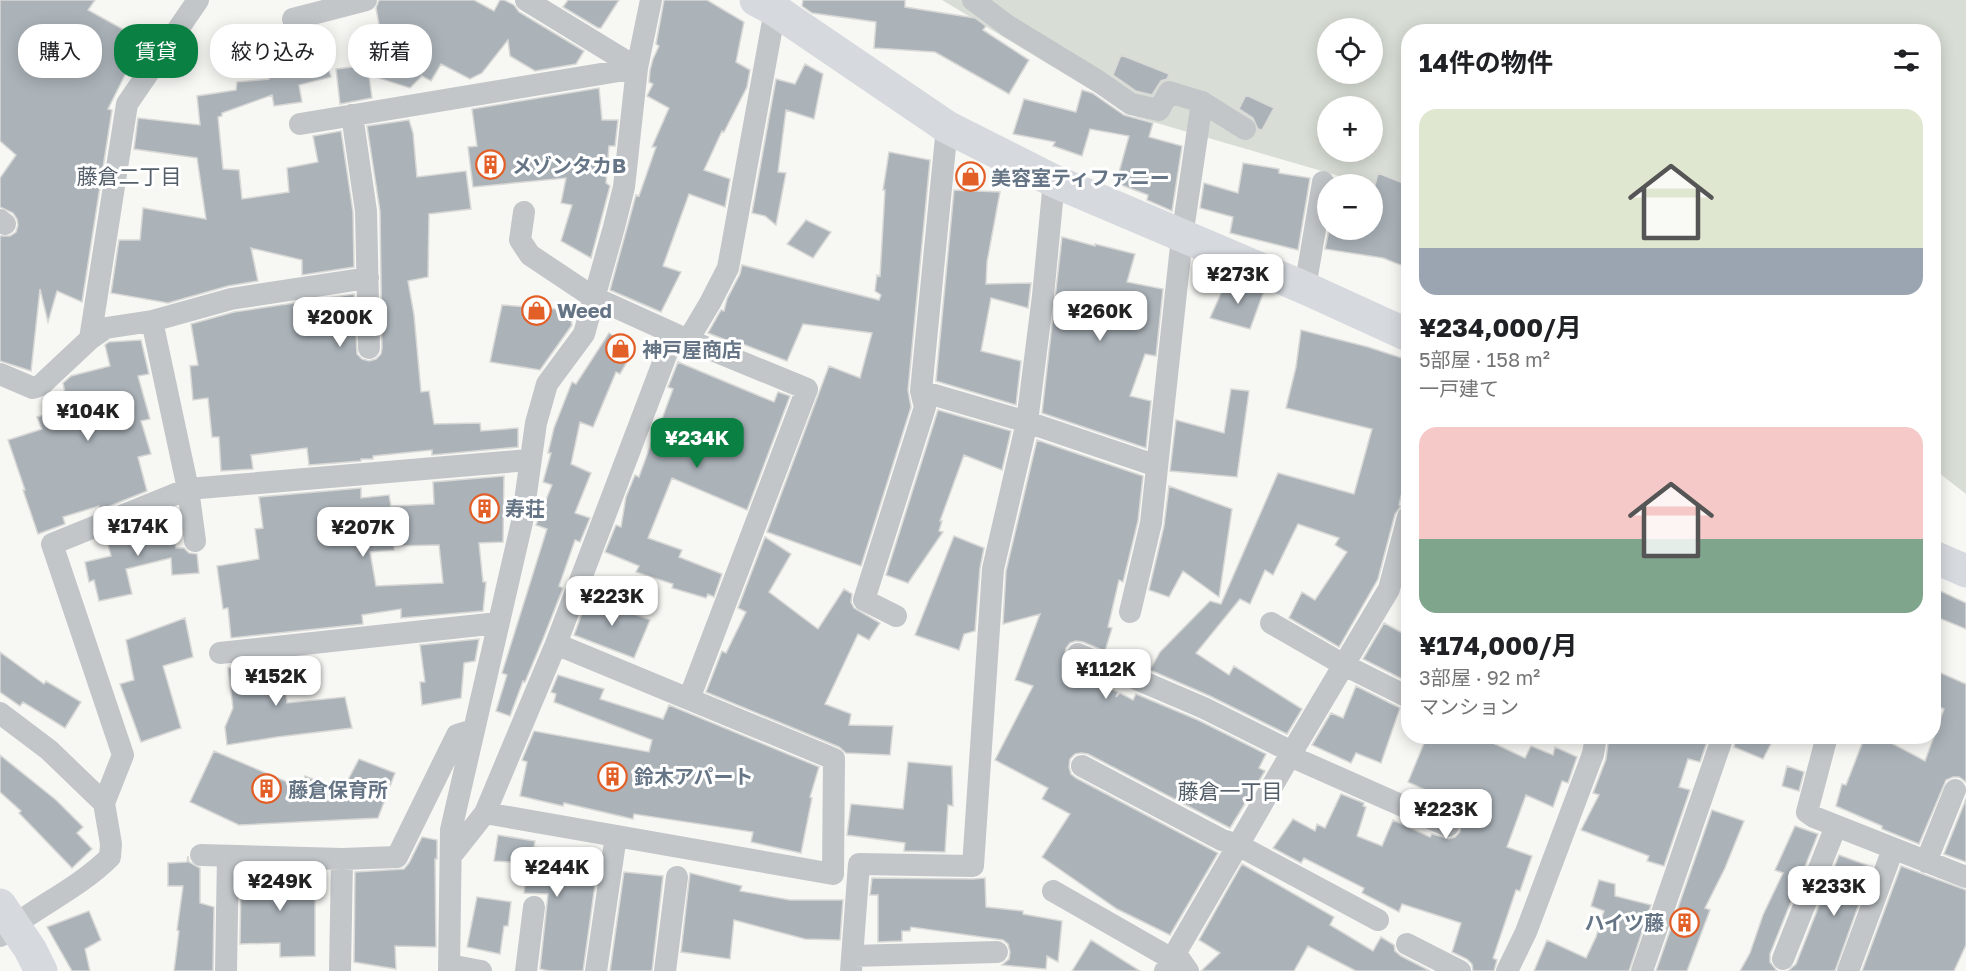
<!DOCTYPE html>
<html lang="ja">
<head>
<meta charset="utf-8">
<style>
  body { margin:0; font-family:"Golos Text","Noto Sans JP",sans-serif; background:#f6f6f6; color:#202124; height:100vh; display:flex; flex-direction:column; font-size:22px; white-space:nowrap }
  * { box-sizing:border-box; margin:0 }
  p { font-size:20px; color:#757577 }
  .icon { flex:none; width:33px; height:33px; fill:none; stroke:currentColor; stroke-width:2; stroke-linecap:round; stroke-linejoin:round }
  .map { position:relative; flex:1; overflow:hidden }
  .panel { position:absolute; left:1401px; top:24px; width:540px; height:720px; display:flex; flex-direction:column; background:#fff; border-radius:24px; box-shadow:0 3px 15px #0003 }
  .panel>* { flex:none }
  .banner { position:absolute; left:18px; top:24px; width:570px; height:54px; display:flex; gap:12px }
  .buttons { position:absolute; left:1317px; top:18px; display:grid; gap:12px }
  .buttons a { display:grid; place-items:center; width:66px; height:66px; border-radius:50%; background:#fff; box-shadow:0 3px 15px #0003; font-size:30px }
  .price { position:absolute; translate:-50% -51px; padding:0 14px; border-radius:12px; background:#fff; color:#222; font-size:20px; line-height:39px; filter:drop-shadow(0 2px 3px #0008) }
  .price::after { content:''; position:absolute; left:50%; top:36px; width:18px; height:14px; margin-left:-9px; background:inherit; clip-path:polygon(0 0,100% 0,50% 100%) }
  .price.current { background:#0b8043; color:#fff }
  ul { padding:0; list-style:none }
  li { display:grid; align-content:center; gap:12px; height:318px; padding:0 18px }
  li span { display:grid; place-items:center; height:186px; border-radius:18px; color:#555 }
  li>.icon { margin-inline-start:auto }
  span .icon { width:108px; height:108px; fill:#fffc; stroke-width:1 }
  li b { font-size:26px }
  h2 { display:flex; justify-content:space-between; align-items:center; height:72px; padding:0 18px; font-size:26px }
  .pill { padding:0 21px; border-radius:24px; background:#fff; box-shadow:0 3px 15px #0003; font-size:21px; line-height:54px }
  .pill.current { background:#0b8043; color:#fff }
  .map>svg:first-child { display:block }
  .green { fill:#d8ded5; fill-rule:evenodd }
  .building { fill:#abb3b9; stroke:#d8d8d6; stroke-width:1.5; fill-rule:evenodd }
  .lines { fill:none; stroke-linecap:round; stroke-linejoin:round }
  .street { stroke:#c2c6c9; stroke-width:22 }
  .secondary { stroke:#d6dadf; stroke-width:33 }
  .labels { text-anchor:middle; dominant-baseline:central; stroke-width:6; stroke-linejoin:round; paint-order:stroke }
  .poi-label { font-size:20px; font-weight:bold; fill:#667585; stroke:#fff; text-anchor:start }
  .neighbourhood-label { font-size:21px; fill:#545f6a; stroke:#fff }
</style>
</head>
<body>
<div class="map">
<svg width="1966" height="971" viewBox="0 0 1966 971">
  <rect width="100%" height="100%" fill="#f7f7f4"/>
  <path class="green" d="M 942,0 L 1966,0 L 1966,494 L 1934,469 L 1934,32 L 1408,32 L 1408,186 L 1384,189 L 1136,117 ZM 1328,28 L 1372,28 L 1372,74 L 1328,74 ZM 1328,106 L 1372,106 L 1372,152 L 1328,152 Z"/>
  <path class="building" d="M 0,0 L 95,0 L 88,10 L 146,42 L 131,69 L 129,67 L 108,109 L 112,110 L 82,302 L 57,291 L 48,322 L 40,289 L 31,371 L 0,361 L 0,236 L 10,236 L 16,232 L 18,225 L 17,219 L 13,213 L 0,207 L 0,178 L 16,155 L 0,141 Z
    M 379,0 L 474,0 L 494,11 L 500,0 L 504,0 L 514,5 L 519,12 L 584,51 L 576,64 L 535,71 L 510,56 L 508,40 L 482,73 L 470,79 L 441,64 L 431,81 L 422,76 L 410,88 L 369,75 L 372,98 L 340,104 L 336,69 L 386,63 L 376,8 Z
    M 568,0 L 619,0 L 601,28 L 598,28 L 563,7 Z
    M 664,0 L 707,0 L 744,22 L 736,62 L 750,70 L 747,87 L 724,132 L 722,131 L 704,170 L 730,179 L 725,207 L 689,194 L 663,266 L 681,272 L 661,312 L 610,290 L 636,195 L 639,196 L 656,147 L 652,147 L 669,108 L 647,96 L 653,84 L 649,82 L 650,70 L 653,59 L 659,46 L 656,44 Z
    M 803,0 L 905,0 L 905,7 L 975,18 L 986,26 L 983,30 L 1029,60 L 1009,94 L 935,52 L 874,48 L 876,22 L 812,13 L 802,6 Z
    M 317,27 L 331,77 L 299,85 L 302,102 L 274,106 L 272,95 L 222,113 L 222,116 L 218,117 L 223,169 L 239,170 L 242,199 L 289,192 L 287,168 L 318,162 L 313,136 L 341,131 L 353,212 L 354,267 L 302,275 L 302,260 L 251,248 L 258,281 L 228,286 L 168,303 L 111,293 L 119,240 L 140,240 L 143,208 L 206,219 L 197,158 L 134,149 L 138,118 L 200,125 L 197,96 L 236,90 L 237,82 L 269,79 L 260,39 Z
    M 1121,55 L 1169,74 L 1167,79 L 1161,81 L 1152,95 L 1136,91 L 1113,75 Z
    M 805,64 L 823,74 L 814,119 L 786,110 L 778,172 L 786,173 L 776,225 L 765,216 L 752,213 L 776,79 L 795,84 Z
    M 599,88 L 602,120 L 618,120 L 615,146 L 609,146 L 606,183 L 610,186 L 591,258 L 561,241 L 572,205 L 561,203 L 566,178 L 473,187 L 468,147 L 477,146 L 472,109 Z
    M 1082,90 L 1092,93 L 1124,115 L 1153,123 L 1149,137 L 1182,146 L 1172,211 L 1147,200 L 1148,195 L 1116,183 L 1129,136 L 1090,129 L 1082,156 L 1053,146 L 1055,142 L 1013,134 L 1024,99 L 1076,112 Z
    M 1246,95 L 1274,108 L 1262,130 L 1258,129 L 1253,118 L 1239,109 Z
    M 409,120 L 413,133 L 417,177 L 466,171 L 471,209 L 429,214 L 428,277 L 408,281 L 414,315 L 421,392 L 429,391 L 434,424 L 480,423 L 481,431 L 518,428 L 518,447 L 432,455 L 432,450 L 373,456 L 373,459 L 361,459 L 361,461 L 309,465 L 307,448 L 251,455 L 253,469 L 221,471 L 219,437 L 212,437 L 208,398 L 193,400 L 190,366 L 198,365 L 191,324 L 234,312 L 354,294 L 357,354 L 362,359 L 369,361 L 376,359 L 381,354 L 382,348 L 380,211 L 367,126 Z
    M 889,152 L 930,160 L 908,390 L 911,407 L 861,566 L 767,532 L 829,366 L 860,378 L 872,333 L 803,324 L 787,361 L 740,343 L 739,345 L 708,333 L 721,310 L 724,311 L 727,299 L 740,274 L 742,265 L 879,300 L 881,295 L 875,291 L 877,275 L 880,276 L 885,190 L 883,190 Z
    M 1243,163 L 1279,169 L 1279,173 L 1310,178 L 1298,250 L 1230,233 L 1233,217 L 1200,208 L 1204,183 L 1238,193 Z
    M 1378,173 L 1408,185 L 1408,268 L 1383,258 L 1325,249 L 1329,230 L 1372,230 L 1372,199 L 1374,199 L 1375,185 Z
    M 954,190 L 1000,192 L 987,262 L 986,284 L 1031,283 L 1028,308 L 991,298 L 981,351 L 1021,361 L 1016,405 L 936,381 Z
    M 806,220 L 831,232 L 813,258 L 787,244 Z
    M 1062,237 L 1095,246 L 1095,244 L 1135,254 L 1127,282 L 1163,289 L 1156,356 L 1145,354 L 1130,396 L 1151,401 L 1146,448 L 1042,413 Z
    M 1226,282 L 1264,291 L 1250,329 L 1210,318 Z
    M 502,305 L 569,310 L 572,325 L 540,370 L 490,362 Z
    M 1301,330 L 1368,347 L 1408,360 L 1408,437 L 1402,459 L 1408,461 L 1408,467 L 1399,505 L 1401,506 L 1395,514 L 1378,579 L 1339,647 L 1289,618 L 1302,592 L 1315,600 L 1347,552 L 1335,545 L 1339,538 L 1298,524 L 1273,575 L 1265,570 L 1250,604 L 1240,599 L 1196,653 L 1229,675 L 1234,666 L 1302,709 L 1287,734 L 1210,696 L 1150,670 L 1160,652 L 1210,601 L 1221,604 L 1278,473 L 1354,494 L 1372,429 L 1286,408 L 1296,367 Z
    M 609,333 L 634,350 L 620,374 L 616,372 L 593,427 L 580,422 L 571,464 L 591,473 L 575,513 L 590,518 L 580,542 L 575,540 L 559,586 L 563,588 L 543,639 L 525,682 L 523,681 L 510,716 L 496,711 L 507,675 L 502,673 L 547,529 L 536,525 L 552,485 L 543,482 L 551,453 L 548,453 L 554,428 L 572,382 L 576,384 Z
    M 141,340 L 149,374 L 138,376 L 150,419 L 141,421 L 151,454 L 138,457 L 147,491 L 100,510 L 99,506 L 63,517 L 65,524 L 38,534 L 23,490 L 25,490 L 8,440 L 42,429 L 37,417 L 68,408 L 63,383 L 71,376 L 110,366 L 105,345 L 109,342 Z
    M 678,362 L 774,402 L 778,392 L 790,396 L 747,510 L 672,478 L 648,538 L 682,550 L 679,557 L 722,574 L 714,597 L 708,594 L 706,598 L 672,588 L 673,584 L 636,572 L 639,566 L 605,552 L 616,525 L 621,527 L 626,497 L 635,475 L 639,477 L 653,438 L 655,438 L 673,389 L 668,387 Z
    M 1231,389 L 1249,391 L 1237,477 L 1170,471 L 1176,420 L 1224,433 Z
    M 938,410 L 1011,431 L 1002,470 L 964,455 L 940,521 L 942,521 L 939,531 L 943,532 L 908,583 L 886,575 Z
    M 1037,440 L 1143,476 L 1138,521 L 1123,582 L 1119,580 L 1108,627 L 1112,628 L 1105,651 L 1083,642 L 1076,641 L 1070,643 L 1066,648 L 1065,655 L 1067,662 L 1073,666 L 1097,677 L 1095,682 L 1118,692 L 1116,697 L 1120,693 L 1133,700 L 1136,694 L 1198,720 L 1266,754 L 1259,768 L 1265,771 L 1230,828 L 1088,754 L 1081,753 L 1075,754 L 1070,759 L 1069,767 L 1071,774 L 1076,778 L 1218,853 L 1170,935 L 1117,909 L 1042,857 L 1070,814 L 1042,799 L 1048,788 L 995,760 L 1033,686 L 1015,680 L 1040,614 L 1003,624 L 1006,571 Z
    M 504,476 L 503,542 L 479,543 L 483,582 L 486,582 L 483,611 L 401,618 L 401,609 L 362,615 L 363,624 L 231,638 L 228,608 L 223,609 L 217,566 L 259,559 L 255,529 L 263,528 L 259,497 L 361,488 L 361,498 L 389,495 L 391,506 L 434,504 L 433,482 ZM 439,545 L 443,583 L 376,586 L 370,552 L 394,550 L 394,546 Z
    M 1169,486 L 1232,509 L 1219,597 L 1183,571 L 1169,597 L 1149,590 L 1164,526 Z
    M 167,513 L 176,548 L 184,548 L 189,553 L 197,554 L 199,573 L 172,575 L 171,558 L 126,569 L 132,594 L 99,601 L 94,580 L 89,582 L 85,562 L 111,556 L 106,537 Z
    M 954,536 L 984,548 L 980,568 L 975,631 L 964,634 L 959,650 L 915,635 Z
    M 765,537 L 791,554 L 769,592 L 818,629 L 844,589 L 852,594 L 851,602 L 854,608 L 880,623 L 869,640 L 858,634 L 825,704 L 851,714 L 849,725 L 893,726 L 890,755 L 846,753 L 839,747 L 706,692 L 722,651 L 726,653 L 746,612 L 738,608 Z
    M 1934,588 L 1966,603 L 1966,629 L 1934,616 Z
    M 588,597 L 650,620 L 634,658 L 574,635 Z
    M 185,618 L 193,657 L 163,666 L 181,728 L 141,742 L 120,684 L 134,680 L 126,640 Z
    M 1384,623 L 1408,636 L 1408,682 L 1363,659 Z
    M 479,639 L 475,661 L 464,663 L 461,698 L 422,705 L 420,682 L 425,682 L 420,645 Z
    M 0,652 L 44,684 L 46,681 L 81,702 L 65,728 L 23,702 L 20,706 L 0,692 Z
    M 282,660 L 287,703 L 345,697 L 352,728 L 277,737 L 227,745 L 225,727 L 233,708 L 228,668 L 234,668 L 234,665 Z
    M 1934,670 L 1966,684 L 1966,782 L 1959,777 L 1953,777 L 1946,780 L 1919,844 L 1882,829 L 1882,826 L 1836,806 L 1842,784 L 1846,785 L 1865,736 L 1878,736 L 1925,761 L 1944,709 L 1934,704 Z
    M 558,675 L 604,689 L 600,699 L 663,719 L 669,705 L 819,767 L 810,797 L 812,798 L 801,853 L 751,842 L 753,832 L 634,814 L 633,819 L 564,803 L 563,806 L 520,796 L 527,762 L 522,760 L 534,731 L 649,752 L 652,740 L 554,702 L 556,694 L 551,692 Z
    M 1356,686 L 1400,708 L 1381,763 L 1356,753 L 1351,763 L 1312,745 L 1331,713 L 1343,718 Z
    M 1427,736 L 1478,736 L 1525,758 L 1531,746 L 1553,755 L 1555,747 L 1577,757 L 1568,783 L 1562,781 L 1553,807 L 1526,795 L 1507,847 L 1532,856 L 1520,891 L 1516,890 L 1493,958 L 1497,960 L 1494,971 L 1473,971 L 1472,964 L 1467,959 L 1452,952 L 1461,923 L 1402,904 L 1399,912 L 1362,893 L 1364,888 L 1304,858 L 1301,863 L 1273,848 L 1293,819 L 1315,831 L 1317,824 L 1325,828 L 1341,794 L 1364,803 L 1363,806 L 1366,807 L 1357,836 L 1382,846 L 1393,820 L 1430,837 L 1432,834 L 1449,839 L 1455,837 L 1460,832 L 1461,824 L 1458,818 L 1445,810 L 1450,801 L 1408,782 Z
    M 1609,736 L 1709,736 L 1700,762 L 1688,759 L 1679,787 L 1690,790 L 1664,866 L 1647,861 L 1649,856 L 1581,830 L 1599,795 L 1593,793 L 1606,759 Z
    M 1736,736 L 1775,736 L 1763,759 L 1734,747 Z
    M 214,751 L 299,787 L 305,776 L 342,791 L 359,759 L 395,773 L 378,818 L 239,825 L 190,802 Z
    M 0,755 L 56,800 L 83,827 L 77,833 L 92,849 L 72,868 L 19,813 L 21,811 L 0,792 Z
    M 908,762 L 952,766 L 953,806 L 948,805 L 945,852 L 904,851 L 905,843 L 847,835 L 851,804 L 903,809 Z
    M 1787,766 L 1804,772 L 1799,791 L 1782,786 Z
    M 1966,799 L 1966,862 L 1944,854 Z
    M 1712,810 L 1744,821 L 1725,868 L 1705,908 L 1710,910 L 1687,971 L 1656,971 Z
    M 1795,826 L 1818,834 L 1770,954 L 1770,962 L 1777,971 L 1740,971 L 1750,953 L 1763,915 L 1783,873 L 1775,870 Z
    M 498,835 L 535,841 L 534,847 L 591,855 L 589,869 L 597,870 L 583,971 L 549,971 L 540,969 L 548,894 L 524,893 L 528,863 L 494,861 Z
    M 422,837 L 437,840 L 437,859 L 435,859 L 436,947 L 395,946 L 396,969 L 354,962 L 355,872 L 404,869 L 409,863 Z
    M 1839,855 L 1872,867 L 1835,971 L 1788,971 L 1796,964 Z
    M 188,856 L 189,862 L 200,868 L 200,903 L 214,907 L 213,971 L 174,971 L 179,931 L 177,930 L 183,886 L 168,886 L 168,863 L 187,862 Z
    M 1242,864 L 1334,917 L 1330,925 L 1373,951 L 1381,937 L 1394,945 L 1395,951 L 1401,956 L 1430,971 L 1356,971 L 1308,946 L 1294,971 L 1201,971 L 1220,953 L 1199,940 Z
    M 1901,866 L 1966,890 L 1966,945 L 1954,971 L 1862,971 Z
    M 275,872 L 315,873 L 315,956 L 280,957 L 280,943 L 240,944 L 241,876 L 275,875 Z
    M 624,872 L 663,876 L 652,971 L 610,971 Z
    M 690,873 L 742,886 L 740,891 L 790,900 L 843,900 L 840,940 L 805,939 L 734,920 L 730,959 L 681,952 Z
    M 872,878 L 973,879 L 985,878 L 986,907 L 1023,911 L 1023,914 L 1062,921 L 1058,962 L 1047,956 L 1046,969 L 1002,965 L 1009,959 L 1010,952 L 1008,944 L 1003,940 L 911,927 L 910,931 L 902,931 L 902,941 L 878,942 L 878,895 L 870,895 Z
    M 1599,880 L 1615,884 L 1615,896 L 1651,905 L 1629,971 L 1534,971 L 1547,940 L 1586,958 L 1596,937 L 1604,911 L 1591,906 Z
    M 477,897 L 511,902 L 508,926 L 504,926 L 500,954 L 467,947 Z
    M 89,911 L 101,940 L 85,949 L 90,971 L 72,971 L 47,927 Z
    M 1091,940 L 1140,971 L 1072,971 Z"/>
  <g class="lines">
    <path class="street" d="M 973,0 L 1008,26 L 1098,81 L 1131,104 L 1159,110 L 1169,92 L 1202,102 L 1245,129
      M 293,19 L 366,0
      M 352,115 L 366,211 L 369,348
      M 300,124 L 637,68 L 651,0
      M 524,212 L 520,240 L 530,255 L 593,297 L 688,340 L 807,389 L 689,699
      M 0,220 L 5,224
      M 1305,288 L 1323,182
      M 152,321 L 188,489 L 195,541
      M 90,339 L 106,328 L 152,321 L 231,299 L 368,278
      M 688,340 L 710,303 L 728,268 L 775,10
      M 0,374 L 33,388 L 41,385 L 90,339 L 127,104 L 198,0
      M 921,391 L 1027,422 L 1157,466
      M 1130,612 L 1151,523 L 1182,237 L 1202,102
      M 896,616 L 864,600 L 925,407 L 921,391 L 947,127
      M 1271,623 L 1344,665 L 1408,697
      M 220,653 L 498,623
      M 1078,654 L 1204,708 L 1292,752 L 1299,760 L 1448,826
      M 0,713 L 49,750 L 104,803 L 111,844 L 110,857 C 78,889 35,907 0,936
      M 1827,736 L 1807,812 L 1814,817 L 1966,877
      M 1082,766 L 1222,840 L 1238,845 L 1378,920
      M 104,803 L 123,755 L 52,544 L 188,489 L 529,460
      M 485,813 L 833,874 L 834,759 L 556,644
      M 201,855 L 342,859 L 340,971
      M 451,856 L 485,813 L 556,644 L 674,334
      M 342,859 L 397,857 L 457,735 L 473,730
      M 1926,862 L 1955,790
      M 1053,891 L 1172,959
      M 1407,944 L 1460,971
      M 1176,954 L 1188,971
      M 852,956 L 997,952
      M 1783,959 L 1836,826
      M 449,965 L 481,971
      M 226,971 L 228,856
      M 449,971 L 451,830 L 522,522 L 536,423 L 547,384 L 584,334 L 614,227 L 624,187 L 637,68 L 526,0
      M 526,971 L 534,907
      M 596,971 L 616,836
      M 665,971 L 677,877
      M 851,971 L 859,864 L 973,866 L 993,569 L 1027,422 L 1043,296 L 1054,181
      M 1165,971 L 1292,752 L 1389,589 L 1408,517
      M 1507,971 L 1526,932 L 1593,754 L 1596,736
      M 1642,971 L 1723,736
      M 1848,971 L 1893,849"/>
    <path class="secondary" d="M 756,0 L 775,10 L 947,127 L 1054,181 L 1305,288 L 1408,335
      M 1934,557 L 1966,571
      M 0,905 L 30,949 L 41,971"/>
  </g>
  <defs>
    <symbol id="building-ring" viewBox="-11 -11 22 22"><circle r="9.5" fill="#fff" stroke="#e26028" stroke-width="1.5"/><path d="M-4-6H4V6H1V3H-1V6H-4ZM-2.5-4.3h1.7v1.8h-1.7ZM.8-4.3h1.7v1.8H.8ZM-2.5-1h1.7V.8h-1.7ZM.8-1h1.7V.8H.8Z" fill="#e26028"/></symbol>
    <symbol id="shop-ring" viewBox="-11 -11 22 22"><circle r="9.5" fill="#fff" stroke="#e26028" stroke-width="1.5"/><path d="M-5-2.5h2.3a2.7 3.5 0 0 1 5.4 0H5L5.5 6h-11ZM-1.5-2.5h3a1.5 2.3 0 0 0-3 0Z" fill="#e26028"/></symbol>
  </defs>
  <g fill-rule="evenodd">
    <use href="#building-ring" x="474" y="148" width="33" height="33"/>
    <use href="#shop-ring" x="954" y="160" width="33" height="33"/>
    <use href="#shop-ring" x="520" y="294" width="33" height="33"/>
    <use href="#shop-ring" x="604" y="332" width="33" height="33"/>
    <use href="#building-ring" x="468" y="492" width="33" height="33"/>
    <use href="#building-ring" x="596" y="760" width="33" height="33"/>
    <use href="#building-ring" x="250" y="772" width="33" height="33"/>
    <use href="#building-ring" x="1668" y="906" width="33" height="33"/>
  </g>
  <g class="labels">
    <g class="poi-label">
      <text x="512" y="165">メゾンタカB</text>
      <text x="991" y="177">美容室ティファニー</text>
      <text x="557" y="310">Weed</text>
      <text x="642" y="349">神戸屋商店</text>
      <text x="505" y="508">寿荘</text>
      <text x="634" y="776">鈴木アパート</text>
      <text x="288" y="789">藤倉保育所</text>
      <text x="1664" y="922" text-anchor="end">ハイツ藤</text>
    </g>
    <g class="neighbourhood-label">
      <text x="129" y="176">藤倉二丁目</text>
      <text x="1230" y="791">藤倉一丁目</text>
    </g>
  </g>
</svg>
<div class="buttons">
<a><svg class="icon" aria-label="locate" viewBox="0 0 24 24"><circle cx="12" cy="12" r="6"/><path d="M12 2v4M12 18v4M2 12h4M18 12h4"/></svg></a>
<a>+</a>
<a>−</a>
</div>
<b class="price" style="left:1238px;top:305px">¥273K</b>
<b class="price" style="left:1100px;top:342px">¥260K</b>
<b class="price" style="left:340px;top:348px">¥200K</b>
<b class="price" style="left:88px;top:442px">¥104K</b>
<b class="price current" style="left:697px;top:469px">¥234K</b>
<b class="price" style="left:138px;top:557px">¥174K</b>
<b class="price" style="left:363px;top:558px">¥207K</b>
<b class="price" style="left:612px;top:627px">¥223K</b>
<b class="price" style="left:1106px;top:700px">¥112K</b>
<b class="price" style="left:276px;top:707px">¥152K</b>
<b class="price" style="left:1446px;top:840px">¥223K</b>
<b class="price" style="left:557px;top:898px">¥244K</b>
<b class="price" style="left:280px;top:912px">¥249K</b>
<b class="price" style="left:1834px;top:917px">¥233K</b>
<div class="banner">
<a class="pill">購入</a>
<a class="pill current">賃貸</a>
<a class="pill">絞り込み</a>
<a class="pill">新着</a>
</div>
<section class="panel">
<h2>14件の物件<svg class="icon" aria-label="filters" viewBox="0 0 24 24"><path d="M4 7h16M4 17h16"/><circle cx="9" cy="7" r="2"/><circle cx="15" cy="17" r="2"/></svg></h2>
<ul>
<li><span style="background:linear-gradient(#dfe7d0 75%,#9aa5b1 0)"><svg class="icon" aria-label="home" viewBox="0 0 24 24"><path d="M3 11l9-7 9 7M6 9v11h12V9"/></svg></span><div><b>¥234,000/月</b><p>5部屋 · 158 m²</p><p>一戸建て</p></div></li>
<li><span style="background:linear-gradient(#f6c9c9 60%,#7fa58c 0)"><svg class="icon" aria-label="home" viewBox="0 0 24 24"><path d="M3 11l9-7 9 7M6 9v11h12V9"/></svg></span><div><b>¥174,000/月</b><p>3部屋 · 92 m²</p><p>マンション</p></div></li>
</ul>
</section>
</div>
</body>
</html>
